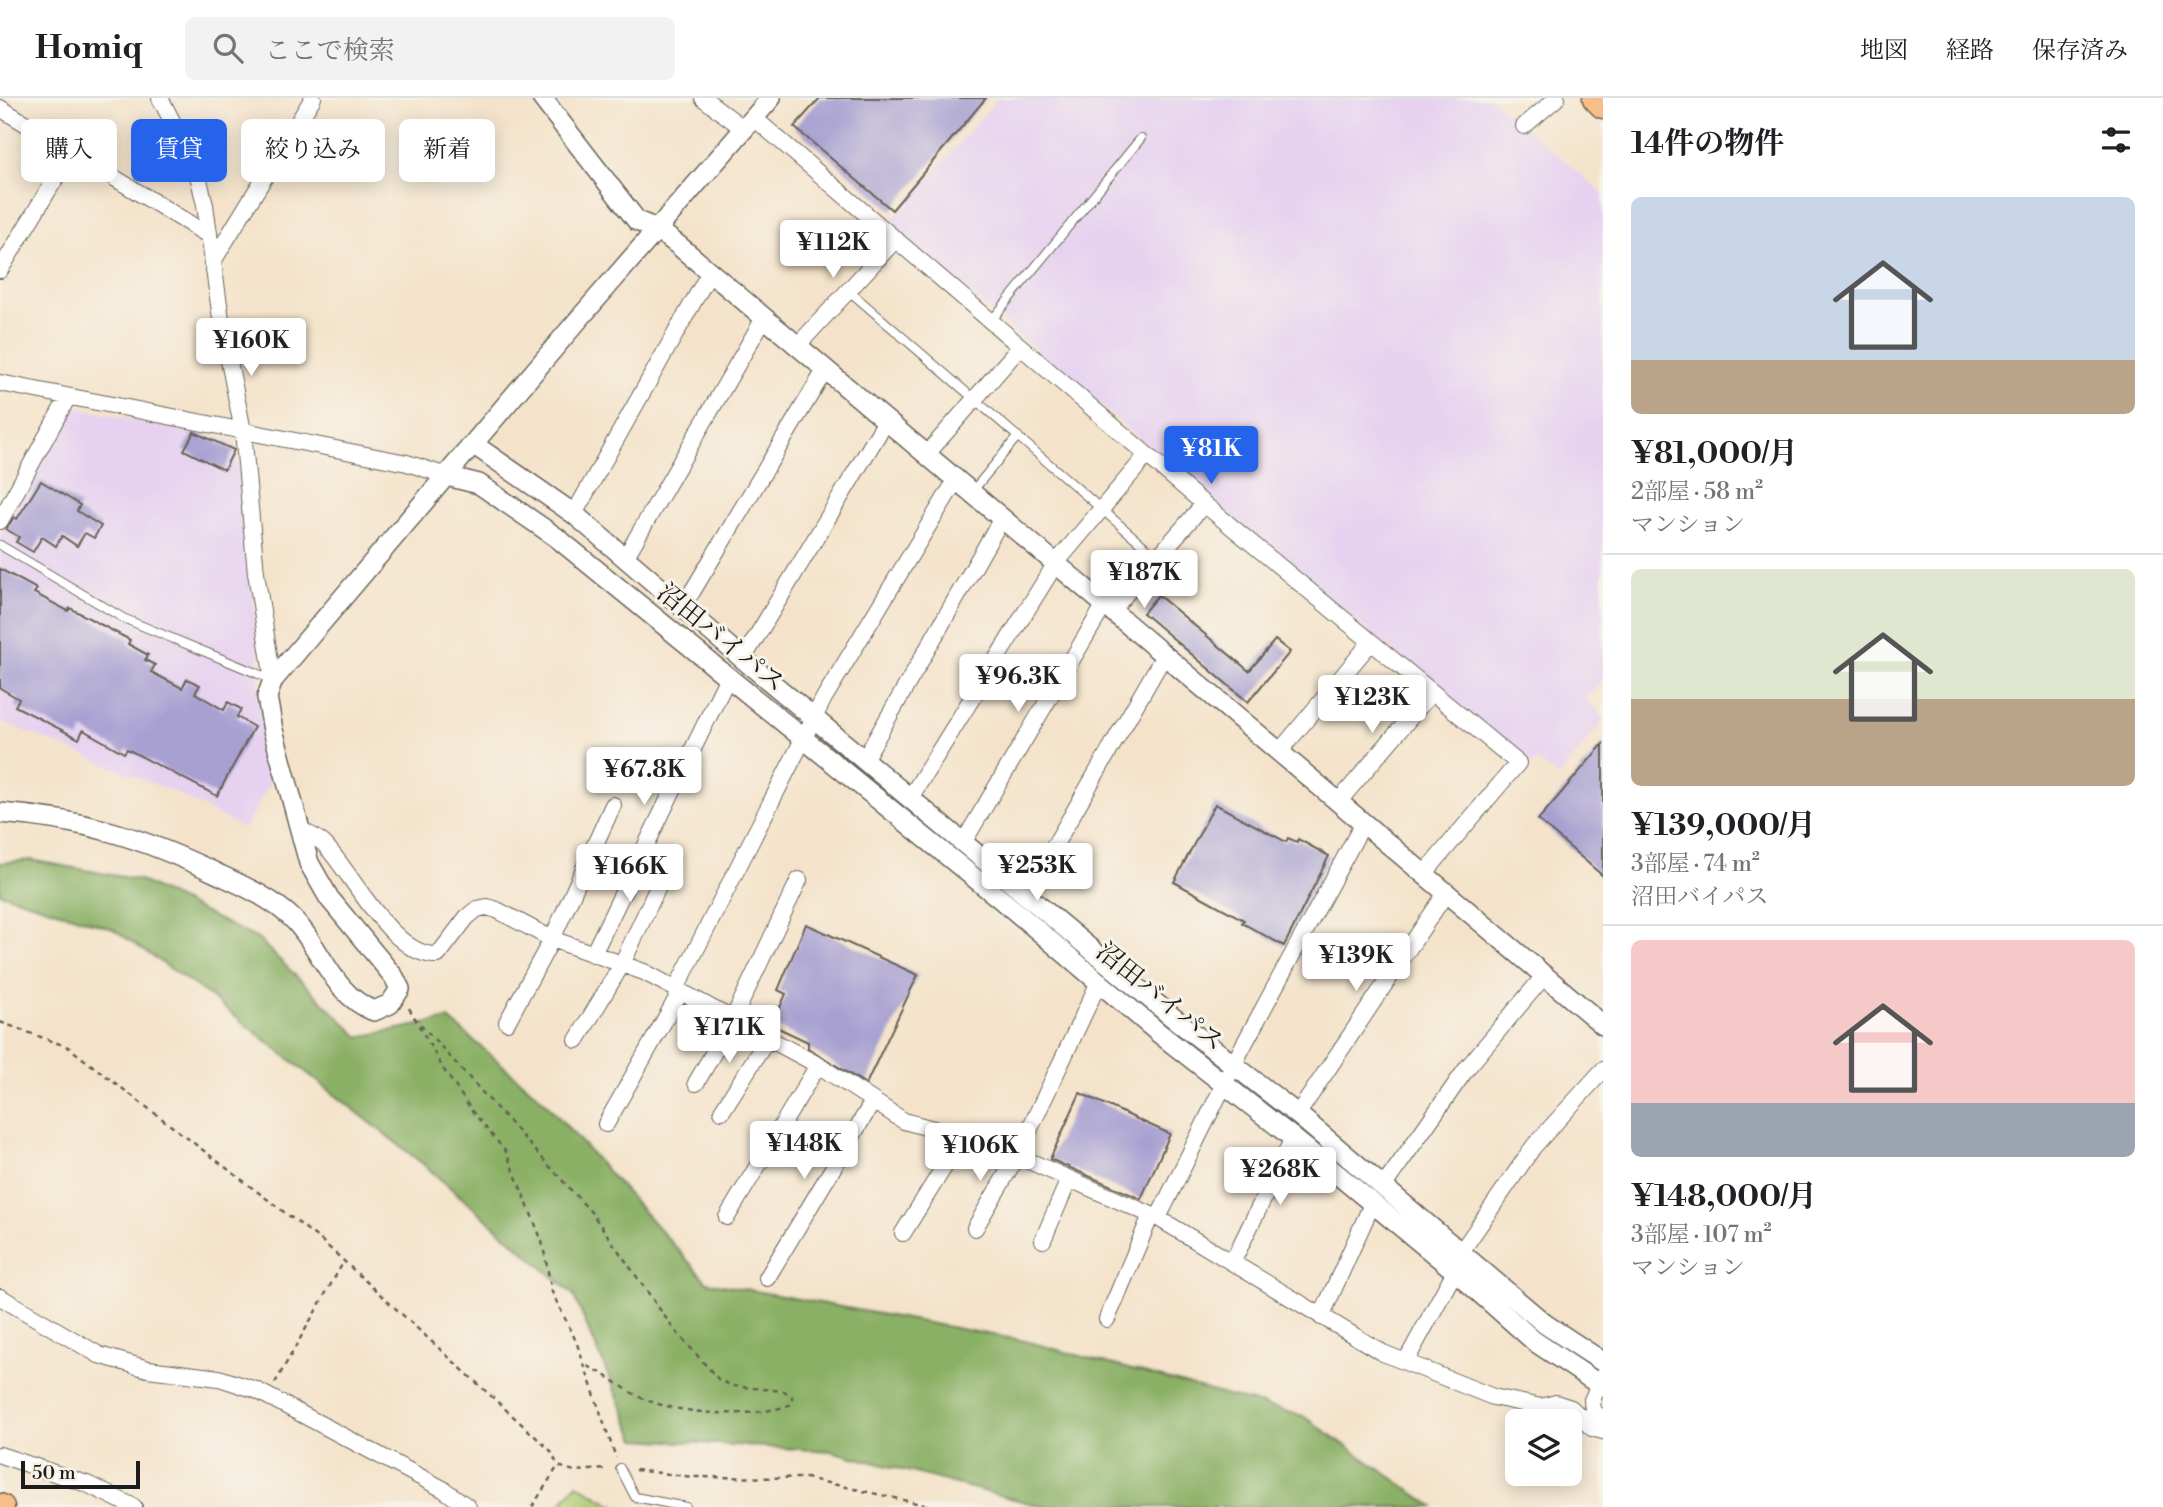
<!DOCTYPE html>
<html lang="ja">
<head>
<meta charset="utf-8">
<style>
  body { margin:0; font-family:"Libre Bodoni","Noto Serif JP",serif; background:#f2f2f2; color:#202124; height:100vh; display:flex; flex-direction:column; font-size:26px; white-space:nowrap }
  * { box-sizing:border-box; margin:0 }
  p { font-size:23px; color:#757577 }
  .icon { flex:none; width:38px; height:38px; fill:none; stroke:currentColor; stroke-width:2; stroke-linecap:round; stroke-linejoin:round }
  .map { position:relative; flex:1; overflow:hidden }
  .side { display:flex; flex-direction:column; background:#fff; width:560px }
  .side>* { flex:none }
  .banner { position:absolute; left:21px; top:21px; width:665px; height:63px; display:flex; gap:14px }
  .fabs { position:absolute; left:1505px; top:1311px; display:grid; gap:14px }
  .fabs a { display:grid; place-items:center; width:77px; height:77px; border-radius:10px; background:#fff; box-shadow:0 4px 18px #0003; font-size:35px }
  .scale { position:absolute; left:21px; bottom:18px; width:119px; box-sizing:border-box; padding-left:7px; border:4px solid #1c1c1c; border-top:0; font-size:19px; line-height:24px; white-space:nowrap; color:#1c1c1c; -webkit-text-stroke:5px #f7f3e8; paint-order:stroke }
  .price { position:absolute; translate:-50% -60px; padding:0 16px; border-radius:7px; background:#fff; color:#222; font-size:23px; line-height:46px; filter:drop-shadow(0 2px 4px #0008) }
  .price::after { content:''; position:absolute; left:50%; top:42px; width:21px; height:16px; margin-left:-10px; background:inherit; clip-path:polygon(0 0,100% 0,50% 100%) }
  .price.on { background:#2563eb; color:#fff }
  ul { padding:0; list-style:none }
  li { display:grid; align-content:center; gap:14px; height:371px; padding:0 28px }
  li+li { border-top:2px solid #e0e0e0 }
  li span { display:grid; place-items:center; height:217px; border-radius:10px; color:#555 }
  li>.icon { margin-inline-start:auto }
  span .icon { width:126px; height:126px; fill:#fffc; stroke-width:1 }
  li b { font-size:30px }
  h2 { display:flex; justify-content:space-between; align-items:center; height:84px; padding:0 28px; font-size:30px }
  .tag { padding:0 24px; border-radius:10px; background:#fff; box-shadow:0 4px 18px #0003; font-size:24px; line-height:63px }
  .tag.on { background:#2563eb; color:#fff }
  header { display:flex; align-items:center; gap:42px; box-sizing:border-box; height:98px; padding:0 35px; background:#fff; border-bottom:2px solid #e0e0e0 }
  header strong { font-size:33px }
  nav { display:flex; gap:38px; margin-inline-start:auto; font-size:24px }
  .search { width:490px; height:63px; background:#f2f2f2; display:flex; align-items:center; gap:18px; box-sizing:border-box; padding:0 24px; border-radius:10px; color:#757577; font-size:26px }
  main { display:flex; flex:1; min-height:0 }
  .map>svg:first-child { display:block }
  .built { fill:#e6d2f0 }
  .green { fill:#aecc73; stroke:#657448; stroke-width:2 }
  .forest { fill:#8ab065; stroke:#536640; stroke-width:2 }
  .building { fill:#a8a0d1 }
  .lines { fill:none; stroke-linecap:round; stroke-linejoin:round }
  .service-casing { stroke:#686259; stroke-width:10 }
  .minor-casing { stroke:#686259; stroke-width:18 }
  .tertiary-casing { stroke:#686259; stroke-width:22 }
  .primary-casing { stroke:#686259; stroke-width:27 }
  .trunk-casing { stroke:#686259; stroke-width:29 }
  .path { stroke:#686259; stroke-width:2.5; stroke-dasharray:5 5; stroke-linecap:butt }
  .service { stroke:#fff; stroke-width:8 }
  .minor { stroke:#fff; stroke-width:16 }
  .tertiary { stroke:#fff; stroke-width:19 }
  .primary { stroke:#f7be87; stroke-width:24 }
  .trunk { stroke:#f7be87; stroke-width:26 }
  .labels { text-anchor:middle; dominant-baseline:central; stroke-width:6; stroke-linejoin:round; paint-order:stroke }
  .street-label { font-size:26px; fill:#1c1c1c; stroke:#f7f3e8 }
</style>
</head>
<body>
<header>
<strong>Homiq</strong>
<div class="search"><svg class="icon" aria-label="search" viewBox="0 0 24 24"><circle cx="10" cy="10" r="6"/><path d="M15 15l6 6"/></svg>ここで検索</div>
<nav><a>地図</a><a>経路</a><a>保存済み</a></nav>
</header>
<main>
<div class="map">
<svg width="1603" height="1409" viewBox="0 0 1603 1409">
  <rect width="100%" height="100%" fill="#f7f3e8"/>
  <filter id="ink" filterUnits="userSpaceOnUse"><feTurbulence type="fractalNoise" baseFrequency=".0143" numOctaves="2"/><feDisplacementMap in="SourceGraphic" scale="14" xChannelSelector="R" yChannelSelector="G"/><feConvolveMatrix kernelMatrix="1 2 1 2 8 2 1 2 1" color-interpolation-filters="sRGB"/></filter>
  <filter id="wash" filterUnits="userSpaceOnUse"><feTurbulence type="fractalNoise" baseFrequency=".00686" numOctaves="4" result="noise"/><feDisplacementMap in="SourceGraphic" scale="28" xChannelSelector="R" yChannelSelector="G"/><feGaussianBlur stdDeviation="1.57" result="paint"/><feColorMatrix in="noise" values="0 0 0 0 0 0 0 0 0 0 0 0 0 0 0 0 0 1.4 0 .05"/><feComposite in="paint" operator="in"/></filter>
  <g filter="url(#wash)">
    <rect width="100%" height="100%" fill="#f4e3ca"/>
    <path class="built" d="M 998,0 L 1490,0 L 1603,95 L 1603,580 L 1586,601 L 1603,618 L 1603,623 L 1558,680 L 1538,663 L 1532,666 L 1509,649 L 1269,452 L 889,126 Z
      M 75,309 L 234,344 L 260,556 L 258,597 L 276,675 L 244,731 L 174,694 L 0,623 L 0,439 L 67,314 Z"/>
    <path class="green" d="M 577,1386 L 617,1409 L 558,1409 Z"/>
    <path class="forest" d="M 31,762 L 139,782 L 258,841 L 359,939 L 449,921 L 544,1003 L 707,1184 L 1025,1243 L 1303,1318 L 1434,1409 L 1044,1409 L 831,1353 L 636,1341 L 573,1196 L 423,1066 L 204,894 L 113,831 L 0,795 L 0,765 Z"/>
    <g id="blocks">
      <path class="building" d="M 820,0 L 986,0 L 892,112 L 794,29 Z
        M 194,334 L 234,352 L 224,372 L 184,352 Z
        M 41,383 L 80,407 L 77,413 L 101,428 L 94,440 L 85,435 L 77,448 L 62,438 L 56,448 L 42,439 L 33,454 L 16,444 L 19,439 L 6,431 L 14,419 L 17,421 Z
        M 0,471 L 37,491 L 34,495 L 68,513 L 70,510 L 130,542 L 128,546 L 148,557 L 145,562 L 155,567 L 151,574 L 182,590 L 187,581 L 200,587 L 195,595 L 224,612 L 228,604 L 241,611 L 237,619 L 254,629 L 217,698 L 127,651 L 124,655 L 83,632 L 79,641 L 15,608 L 19,601 L 0,590 Z
        M 1158,497 L 1249,573 L 1275,542 L 1290,554 L 1248,604 L 1143,515 Z
        M 1603,646 L 1603,778 L 1538,722 Z
        M 1215,706 L 1286,744 L 1288,740 L 1297,744 L 1298,741 L 1329,758 L 1284,848 L 1242,825 L 1244,822 L 1174,784 Z
        M 806,826 L 918,877 L 866,986 L 808,950 L 808,944 L 772,927 L 786,896 L 778,892 Z
        M 1080,995 L 1170,1036 L 1141,1101 L 1050,1061 Z"/>
    </g>
  </g>
  <g filter="url(#ink)">
    <use href="#blocks" fill-opacity="0" stroke="#686259" stroke-width="2"/>
    <g class="lines">
      <defs>
        <path id="service" d="M 848,192 L 1157,459
          M 991,223 L 1141,40
          M 971,395 L 1018,338
          M 0,447 L 123,520 L 273,582
          M 620,1370 L 635,1399 L 686,1409"/>
        <path id="minor" d="M 160,0 L 196,69 L 205,107 L 222,228 L 243,333 L 256,475 L 273,582
          M 703,0 L 744,31
          M 0,10 L 208,137
          M 754,20 L 1204,406 L 1518,665 L 1424,776
          M 1524,28 L 1557,0
          M 212,165 L 313,0
          M 0,172 L 72,53
          M 797,248 L 896,141
          M 0,285 L 407,365 L 447,378
          M 926,357 L 1020,249
          M 574,416 L 710,174
          M 0,423 L 68,299
          M 625,460 L 764,220
          M 681,508 L 692,494 L 825,272
          M 1112,512 L 1204,406
          M 743,561 L 886,323
          M 1280,653 L 1371,544
          M 864,662 L 1002,420
          M 910,700 L 1056,465 L 1147,357
          M 1339,703 L 1432,594
          M 299,731 C 307,735 316,739 323,745 C 351,772 392,860 438,857 L 467,819 L 477,811 L 487,809 L 497,812 L 552,841 L 644,874 L 676,891 L 818,967 L 904,1023 L 995,1048 L 1158,1120 L 1383,1255 L 1493,1299 L 1541,1309 L 1556,1305 L 1571,1310 L 1592,1330 L 1603,1333
          M 963,745 L 1105,506
          M 1026,797 L 1165,556
          M 593,856 L 728,579
          M 676,891 L 824,600 L 956,382
          M 507,924 L 552,841 L 613,707
          M 577,942 L 622,866 L 671,761
          M 696,985 L 733,921 L 799,782
          M 722,1013 L 768,940
          M 1297,1017 L 1446,795
          M 606,1026 L 681,893
          M 1383,1089 L 1467,970 L 1544,878
          M 727,1119 L 818,967
          M 1158,1120 L 1242,950 L 1364,724
          M 975,1130 L 1017,1058 L 1099,884
          M 903,1135 L 962,1040
          M 1043,1142 L 1069,1081
          M 1461,1154 L 1534,1048 L 1603,972
          M 1233,1163 L 1293,1040
          M 767,1180 L 872,1005
          M 0,1199 L 99,1257 L 148,1271 L 219,1280 L 256,1292 L 443,1391 L 468,1409
          M 1321,1219 L 1372,1106
          M 1107,1221 L 1151,1117
          M 1406,1263 L 1455,1173
          M 1603,1278 L 1592,1302 L 1593,1313 L 1603,1321
          M 0,1357 L 87,1386 L 134,1409"/>
        <path id="tertiary" d="M 542,0 L 637,123 L 657,131 L 678,147 L 1603,927
          M 473,346 L 574,416 L 743,561 L 1171,918 L 1302,1020 L 1545,1226 L 1603,1264
          M 447,378 L 479,386 L 556,439 L 1015,813 L 1160,936 L 1293,1040 L 1455,1173 L 1534,1243 L 1603,1289
          M 0,715 C 84,721 143,740 218,776 C 246,789 273,801 295,823 C 323,853 333,897 374,913 L 390,906 L 400,891 L 394,879 L 329,800 L 309,765 L 273,632 L 267,599 L 273,582 L 566,236 L 771,0"/>
        <path id="primary" d="M 0,1408 L 2,1409"/>
        <path id="trunk" d="M 1596,0 L 1603,7"/>
      </defs>
      <use href="#service" class="service-casing"/>
      <use href="#minor" class="minor-casing"/>
      <use href="#tertiary" class="tertiary-casing"/>
      <use href="#primary" class="primary-casing"/>
      <use href="#trunk" class="trunk-casing"/>
      <path class="path" d="M 409,910 L 444,972 L 472,1013 L 506,1054 L 542,1143 L 552,1194 L 576,1243 L 616,1360
        M 414,919 L 591,1114 L 673,1230 L 718,1281 L 732,1288 L 784,1293 L 792,1298 L 792,1306 C 755,1321 682,1317 644,1301 C 623,1292 606,1274 584,1267
        M 0,924 L 68,949 L 322,1143 L 551,1353 L 558,1368
        M 275,1285 L 344,1163
        M 635,1372 L 694,1379 L 806,1380 L 934,1409
        M 532,1409 L 558,1368 L 574,1373 L 607,1371"/>
      <use href="#service" class="service"/>
      <use href="#minor" class="minor"/>
      <use href="#tertiary" class="tertiary"/>
      <use href="#primary" class="primary"/>
      <use href="#trunk" class="trunk"/>
    </g>
  </g>
  <g class="labels">
    <g class="street-label">
      <text transform="translate(721 540) rotate(39)">沼田バイパス</text>
      <text transform="translate(1160 899) rotate(39)">沼田バイパス</text>
    </g>
  </g>
</svg>
<div class="fabs">
<a><svg class="icon" aria-label="layers" viewBox="0 0 24 24"><path d="M12 4l9 5-9 5-9-5zM3 14l9 5 9-5"/></svg></a>
</div>
<div class="scale">50 m</div>
<b class="price" style="left:833px;top:182px">¥112K</b>
<b class="price" style="left:251px;top:280px">¥160K</b>
<b class="price on" style="left:1211px;top:388px">¥81K</b>
<b class="price" style="left:1144px;top:512px">¥187K</b>
<b class="price" style="left:1018px;top:616px">¥96.3K</b>
<b class="price" style="left:1372px;top:637px">¥123K</b>
<b class="price" style="left:644px;top:709px">¥67.8K</b>
<b class="price" style="left:1037px;top:805px">¥253K</b>
<b class="price" style="left:630px;top:806px">¥166K</b>
<b class="price" style="left:1356px;top:895px">¥139K</b>
<b class="price" style="left:729px;top:967px">¥171K</b>
<b class="price" style="left:804px;top:1083px">¥148K</b>
<b class="price" style="left:980px;top:1085px">¥106K</b>
<b class="price" style="left:1280px;top:1109px">¥268K</b>
<div class="banner">
<a class="tag">購入</a>
<a class="tag on">賃貸</a>
<a class="tag">絞り込み</a>
<a class="tag">新着</a>
</div>
</div>
<section class="side">
<h2>14件の物件<svg class="icon" aria-label="filters" viewBox="0 0 24 24"><path d="M4 7h16M4 17h16"/><circle cx="9" cy="7" r="2"/><circle cx="15" cy="17" r="2"/></svg></h2>
<ul>
<li><span style="background:linear-gradient(#c9d6e8 75%,#b9a48a 0)"><svg class="icon" aria-label="home" viewBox="0 0 24 24"><path d="M3 11l9-7 9 7M6 9v11h12V9"/></svg></span><div><b>¥81,000/月</b><p>2部屋 · 58 m²</p><p>マンション</p></div></li>
<li><span style="background:linear-gradient(#dfe7d0 60%,#b9a48a 0)"><svg class="icon" aria-label="home" viewBox="0 0 24 24"><path d="M3 11l9-7 9 7M6 9v11h12V9"/></svg></span><div><b>¥139,000/月</b><p>3部屋 · 74 m²</p><p>沼田バイパス</p></div></li>
<li><span style="background:linear-gradient(#f6c9c9 75%,#9aa5b1 0)"><svg class="icon" aria-label="home" viewBox="0 0 24 24"><path d="M3 11l9-7 9 7M6 9v11h12V9"/></svg></span><div><b>¥148,000/月</b><p>3部屋 · 107 m²</p><p>マンション</p></div></li>
</ul>
</section>
</main>
</body>
</html>
